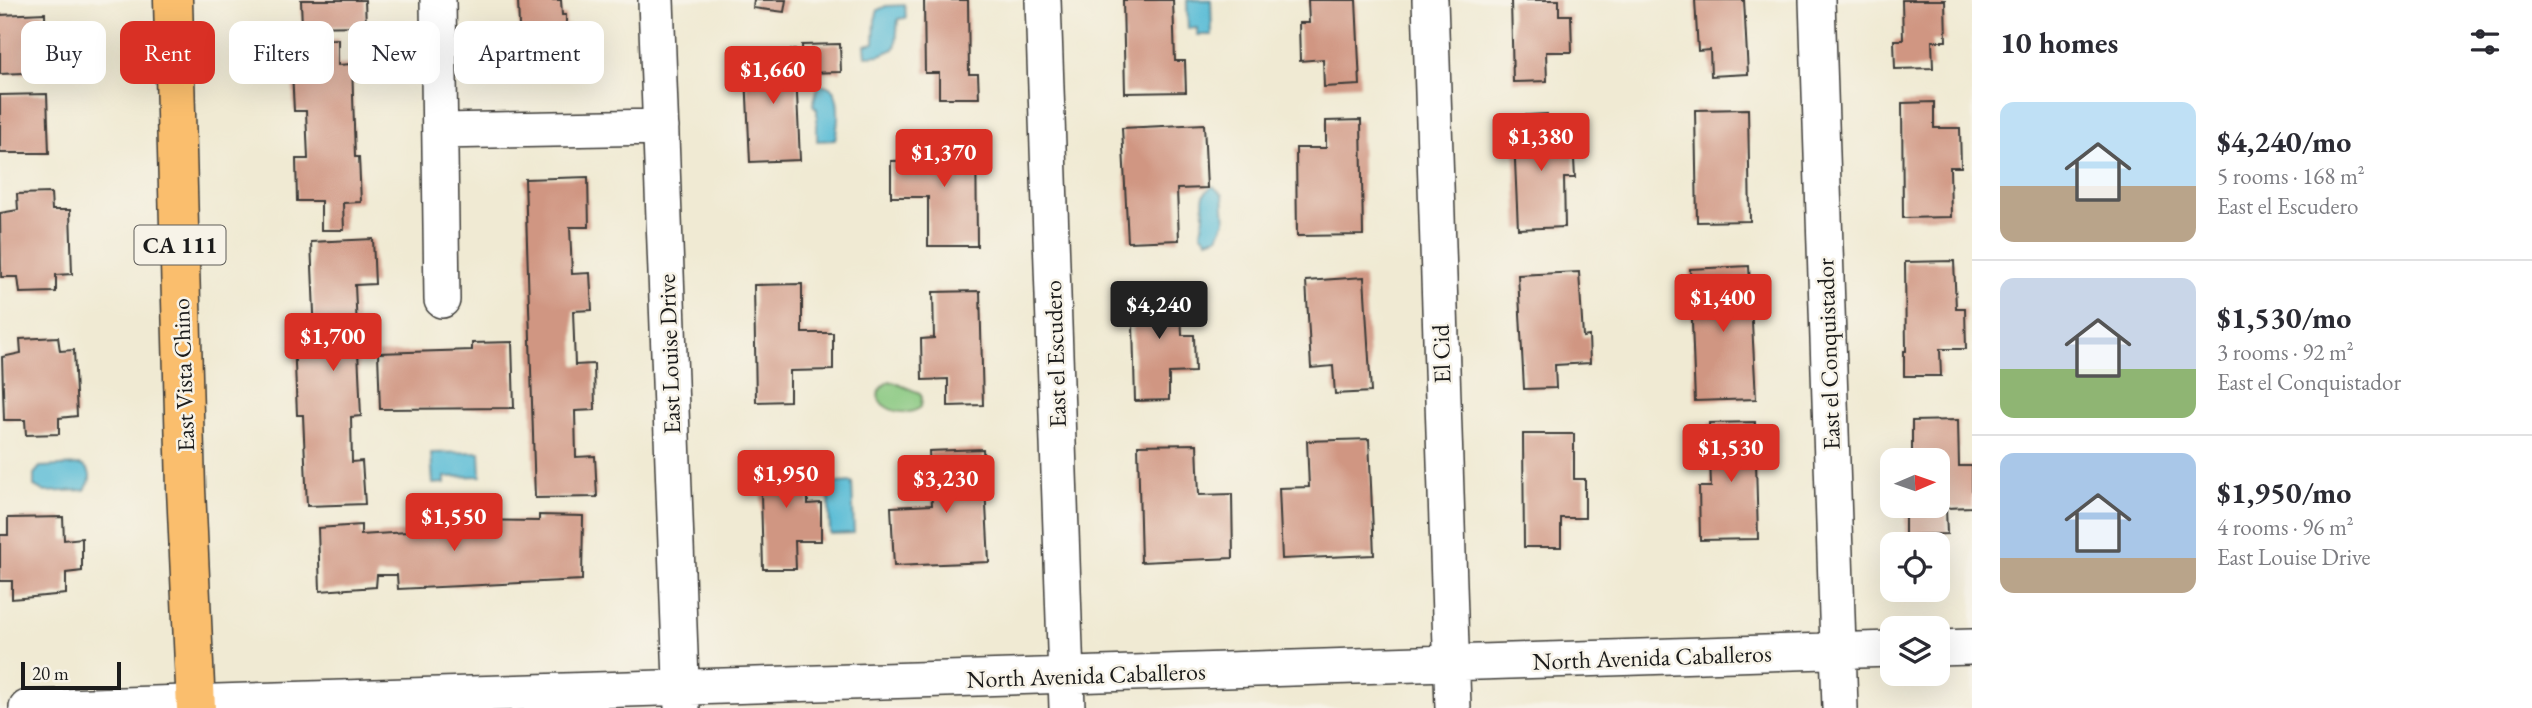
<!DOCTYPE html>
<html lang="en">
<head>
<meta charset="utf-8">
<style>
  body { margin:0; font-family:"EB Garamond",serif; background:#f7f7f7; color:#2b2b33; height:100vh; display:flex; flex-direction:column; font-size:26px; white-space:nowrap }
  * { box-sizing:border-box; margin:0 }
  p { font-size:23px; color:#7c7c81 }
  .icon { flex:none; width:38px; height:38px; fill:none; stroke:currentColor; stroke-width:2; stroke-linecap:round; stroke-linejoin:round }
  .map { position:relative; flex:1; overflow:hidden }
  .drawer { display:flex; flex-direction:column; background:#fff; width:560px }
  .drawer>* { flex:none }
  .top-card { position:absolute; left:21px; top:21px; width:665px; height:63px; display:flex; gap:14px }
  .needle { width:46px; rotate:88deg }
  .fabs { position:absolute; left:1880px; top:448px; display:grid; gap:14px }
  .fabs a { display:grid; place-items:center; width:70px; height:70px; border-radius:14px; background:#fff; box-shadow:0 7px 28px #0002; font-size:35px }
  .scale { position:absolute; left:21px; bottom:18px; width:100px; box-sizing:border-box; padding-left:7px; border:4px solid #1c1c1c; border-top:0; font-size:19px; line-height:24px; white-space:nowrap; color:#1c1c1c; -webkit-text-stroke:5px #f7f3e8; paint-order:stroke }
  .price { position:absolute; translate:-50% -60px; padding:0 16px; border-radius:7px; background:#d93025; color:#fff; font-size:23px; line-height:46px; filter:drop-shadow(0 2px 4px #0008) }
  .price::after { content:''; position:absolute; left:50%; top:42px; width:21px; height:16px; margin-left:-10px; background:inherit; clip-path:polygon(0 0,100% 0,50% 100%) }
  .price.current { background:#222; color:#fff }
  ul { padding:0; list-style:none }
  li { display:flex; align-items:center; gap:21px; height:175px; padding:0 28px }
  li+li { border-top:2px solid #e1e1e2 }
  li span { display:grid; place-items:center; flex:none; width:196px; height:140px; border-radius:14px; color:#555 }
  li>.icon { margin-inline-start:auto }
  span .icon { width:84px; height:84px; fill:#fffc; stroke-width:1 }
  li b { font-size:30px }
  h2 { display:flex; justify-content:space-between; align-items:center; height:84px; padding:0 28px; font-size:30px }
  .tag { padding:0 24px; border-radius:14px; background:#fff; box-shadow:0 7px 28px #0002; font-size:24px; line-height:63px }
  .tag.current { background:#d93025; color:#fff }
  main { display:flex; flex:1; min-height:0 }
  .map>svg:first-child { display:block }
  .green { fill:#88c880; stroke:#52724e; stroke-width:2 }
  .water { fill:#58bcd6; stroke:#3a6c79; stroke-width:2 }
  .building { fill:#d09682 }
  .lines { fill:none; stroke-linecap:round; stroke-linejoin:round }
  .minor-casing { stroke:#3c3b37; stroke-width:38 }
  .major-casing { stroke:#3c3b37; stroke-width:41 }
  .minor { stroke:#fff; stroke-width:35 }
  .major { stroke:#fabe6d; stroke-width:38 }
  .labels { text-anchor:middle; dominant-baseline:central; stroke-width:5; stroke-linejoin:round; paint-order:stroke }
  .shield { fill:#f7f3e8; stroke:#5e5c59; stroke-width:2 }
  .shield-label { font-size:23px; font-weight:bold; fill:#1c1c1c }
  .street-label { font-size:24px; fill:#1c1c1c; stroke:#f7f3e8 }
</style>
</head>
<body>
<main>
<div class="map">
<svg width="1972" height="708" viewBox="0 0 1972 708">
  <rect width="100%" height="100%" fill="#f7f3e8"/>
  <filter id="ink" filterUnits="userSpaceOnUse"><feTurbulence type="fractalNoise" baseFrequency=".0143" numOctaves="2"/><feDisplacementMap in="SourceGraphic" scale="14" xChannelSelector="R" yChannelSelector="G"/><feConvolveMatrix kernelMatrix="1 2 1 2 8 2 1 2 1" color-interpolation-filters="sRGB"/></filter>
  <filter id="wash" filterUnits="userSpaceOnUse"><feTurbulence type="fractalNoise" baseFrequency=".00686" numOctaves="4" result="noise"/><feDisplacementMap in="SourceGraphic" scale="28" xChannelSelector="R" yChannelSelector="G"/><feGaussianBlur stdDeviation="1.57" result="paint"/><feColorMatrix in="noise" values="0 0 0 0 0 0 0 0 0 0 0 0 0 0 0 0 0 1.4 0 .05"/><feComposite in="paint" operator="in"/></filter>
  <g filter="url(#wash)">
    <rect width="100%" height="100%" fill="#f0ead3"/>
    <path class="green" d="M 890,381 L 920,393 L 922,397 L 921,407 C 902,423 857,399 890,381 Z"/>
    <path class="water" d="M 1187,0 L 1211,0 L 1212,35 L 1197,35 L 1197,28 L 1188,29 Z
      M 905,5 L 906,18 L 898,19 L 896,44 L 894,49 L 880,55 L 866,56 L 865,45 L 874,43 L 875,20 L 878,10 L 886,6 Z
      M 822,85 C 844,85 838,126 835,140 L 817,141 L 817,109 L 813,105 L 817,89 Z
      M 1213,186 L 1223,195 L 1225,221 L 1218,237 L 1207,240 L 1201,233 C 1201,227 1204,221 1204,215 C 1204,203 1199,194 1213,186 Z
      M 480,452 L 481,476 L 445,477 L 445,483 L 433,484 L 431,453 Z
      M 80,465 C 93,469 92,480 85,490 L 45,492 L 34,486 L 34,474 L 40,467 Z
      M 852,482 L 854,533 L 830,534 L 829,498 L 822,497 L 822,484 Z"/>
    <g id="blocks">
      <path class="building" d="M 301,0 L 365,0 L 366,26 L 302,27 Z
        M 518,0 L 561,0 L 562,15 L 566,15 L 566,25 L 571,25 L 571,28 L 562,29 L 562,32 L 577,32 L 578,36 L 582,36 L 583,68 L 560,69 L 560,77 L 521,79 Z
        M 754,0 L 786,0 L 784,12 L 753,8 Z
        M 924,0 L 968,0 L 969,74 L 978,74 L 979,98 L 939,98 L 939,73 L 925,73 Z
        M 1123,0 L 1173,0 L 1175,61 L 1185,61 L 1186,92 L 1125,93 Z
        M 1308,0 L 1356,0 L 1360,85 L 1324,87 L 1323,59 L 1300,61 L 1299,23 L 1309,23 Z
        M 1511,0 L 1559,0 L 1559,15 L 1571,15 L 1572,52 L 1546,52 L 1547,81 L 1513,82 Z
        M 1695,0 L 1744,0 L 1748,74 L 1711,76 L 1710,50 L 1698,51 Z
        M 1902,0 L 1945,0 L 1946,41 L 1932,41 L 1933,68 L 1895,69 L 1894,40 L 1903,40 Z
        M 45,13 L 46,72 L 0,74 L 0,15 Z
        M 338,39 L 338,65 L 352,64 L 355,157 L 359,157 L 361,202 L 343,203 L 344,230 L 321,230 L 321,201 L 297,201 L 296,159 L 308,159 L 306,111 L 294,111 L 292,71 L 315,71 L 314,40 Z
        M 840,44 L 841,72 L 803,73 L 802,45 Z
        M 795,50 L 800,160 L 750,162 L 745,53 Z
        M 47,94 L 49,153 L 0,153 L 0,95 Z
        M 1934,102 L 1934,128 L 1960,128 L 1961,167 L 1950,167 L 1951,217 L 1903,218 L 1902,103 Z
        M 1748,109 L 1750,221 L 1697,222 L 1695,110 Z
        M 1547,114 L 1549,141 L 1573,140 L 1575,178 L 1564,178 L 1565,227 L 1518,229 L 1513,116 Z
        M 1361,120 L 1363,235 L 1297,236 L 1296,148 L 1326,148 L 1326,121 Z
        M 1204,124 L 1207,188 L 1177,189 L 1179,240 L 1128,242 L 1122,128 Z
        M 976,132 L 977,246 L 928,246 L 928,197 L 891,197 L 891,161 L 940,160 L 940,133 Z
        M 588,177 L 589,227 L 570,227 L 572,274 L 590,273 L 592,310 L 573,311 L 575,365 L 594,364 L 595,410 L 575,411 L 576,457 L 595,456 L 597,497 L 535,498 L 525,179 Z
        M 51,193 L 52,210 L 70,210 L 72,274 L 56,275 L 56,292 L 20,293 L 18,277 L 1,277 L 0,213 L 18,210 L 17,194 Z
        M 373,239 L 375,284 L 355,285 L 361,416 L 351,417 L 352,462 L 362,461 L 365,504 L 307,506 L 303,415 L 297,415 L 294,338 L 315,337 L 311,242 Z
        M 1954,261 L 1956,308 L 1965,308 L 1966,349 L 1940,349 L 1941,376 L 1904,376 L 1904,351 L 1906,351 L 1905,262 Z
        M 1749,266 L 1756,399 L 1695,401 L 1690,269 Z
        M 1579,272 L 1583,337 L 1589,336 L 1590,363 L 1555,365 L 1556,388 L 1524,389 L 1518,275 Z
        M 1364,277 L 1371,392 L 1335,394 L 1333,366 L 1311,368 L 1306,281 Z
        M 802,284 L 802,333 L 833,333 L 833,370 L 790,371 L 790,401 L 756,402 L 754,285 Z
        M 1180,285 L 1182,335 L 1194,335 L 1195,372 L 1169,373 L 1169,400 L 1135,401 L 1132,286 Z
        M 980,291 L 983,405 L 948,406 L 948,379 L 922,380 L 921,339 L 934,338 L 933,292 Z
        M 58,337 L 60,351 L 74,350 L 77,416 L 59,418 L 59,434 L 26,435 L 25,420 L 4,420 L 2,357 L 21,353 L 20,339 Z
        M 512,342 L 514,408 L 380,409 L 378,353 L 472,350 L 472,343 Z
        M 1958,420 L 1959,466 L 1972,466 L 1972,507 L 1946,508 L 1947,534 L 1905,535 L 1905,506 L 1937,506 L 1937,460 L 1912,460 L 1912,421 Z
        M 1755,422 L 1758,539 L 1700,540 L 1699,487 L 1711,487 L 1709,423 Z
        M 1523,434 L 1574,434 L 1574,479 L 1585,479 L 1585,518 L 1561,518 L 1561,547 L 1524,547 Z
        M 1369,439 L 1374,555 L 1282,559 L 1279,488 L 1309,487 L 1307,441 Z
        M 1197,444 L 1199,495 L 1232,494 L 1233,558 L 1141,562 L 1138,445 Z
        M 983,449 L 989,562 L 894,566 L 891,507 L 932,505 L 929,451 Z
        M 807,455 L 808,504 L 821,503 L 821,541 L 795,541 L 796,569 L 763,569 L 760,456 Z
        M 539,515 L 583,516 L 582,580 L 398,589 L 397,575 L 377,575 L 376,587 L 320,591 L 318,528 L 361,525 L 361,535 L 407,532 L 407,519 L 539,521 Z
        M 63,517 L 64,540 L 82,538 L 82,571 L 66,573 L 66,594 L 12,599 L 12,581 L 0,581 L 0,535 L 8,535 L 8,518 Z"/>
    </g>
  </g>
  <g filter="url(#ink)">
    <use href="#blocks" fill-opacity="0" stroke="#3c3b37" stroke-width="2"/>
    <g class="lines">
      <defs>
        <path id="minor" d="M 438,0 L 442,300
          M 656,0 L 682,708
          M 1043,0 L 1067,708
          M 1430,0 L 1453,708
          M 1817,0 L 1840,708
          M 440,131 L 661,127
          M 1937,648 L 1972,647
          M 27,708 L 1892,649"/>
        <path id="major" d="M 173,0 L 186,489 L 196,708"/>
      </defs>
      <use href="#minor" class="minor-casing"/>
      <use href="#major" class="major-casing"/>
      <use href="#minor" class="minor"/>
      <use href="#major" class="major"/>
    </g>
  </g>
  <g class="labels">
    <rect class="shield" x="134.5" y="225.5" width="91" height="39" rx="5"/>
    <g class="shield-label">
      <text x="180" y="245">CA 111</text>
    </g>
    <g class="street-label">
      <text transform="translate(669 354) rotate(-92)">East Louise Drive</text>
      <text transform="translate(1055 354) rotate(-92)">East el Escudero</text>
      <text transform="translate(1441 354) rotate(-92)">El Cid</text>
      <text transform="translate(1828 354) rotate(-92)">East el Conquistador</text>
      <text transform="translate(183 375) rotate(-92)">East Vista Chino</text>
      <text transform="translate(1652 657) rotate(-2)">North Avenida Caballeros</text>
      <text transform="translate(1086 675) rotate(-2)">North Avenida Caballeros</text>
    </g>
  </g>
</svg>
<div class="fabs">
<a><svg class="needle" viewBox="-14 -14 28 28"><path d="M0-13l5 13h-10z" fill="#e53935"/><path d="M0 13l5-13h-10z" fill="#7c7c81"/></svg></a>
<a><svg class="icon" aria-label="locate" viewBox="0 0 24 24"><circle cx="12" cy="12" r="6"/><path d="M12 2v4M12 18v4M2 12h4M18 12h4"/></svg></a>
<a><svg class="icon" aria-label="layers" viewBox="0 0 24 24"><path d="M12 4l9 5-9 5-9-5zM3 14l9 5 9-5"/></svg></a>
</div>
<div class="scale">20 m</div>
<b class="price" style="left:773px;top:106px">$1,660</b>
<b class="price" style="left:1541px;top:173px">$1,380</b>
<b class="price" style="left:944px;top:189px">$1,370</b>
<b class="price" style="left:1723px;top:334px">$1,400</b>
<b class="price current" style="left:1159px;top:341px">$4,240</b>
<b class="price" style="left:333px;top:373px">$1,700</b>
<b class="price" style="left:1731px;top:484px">$1,530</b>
<b class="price" style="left:786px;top:510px">$1,950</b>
<b class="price" style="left:946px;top:515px">$3,230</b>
<b class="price" style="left:454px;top:553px">$1,550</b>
<div class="top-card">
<a class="tag">Buy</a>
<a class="tag current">Rent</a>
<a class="tag">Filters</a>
<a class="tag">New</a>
<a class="tag">Apartment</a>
</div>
</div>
<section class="drawer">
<h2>10 homes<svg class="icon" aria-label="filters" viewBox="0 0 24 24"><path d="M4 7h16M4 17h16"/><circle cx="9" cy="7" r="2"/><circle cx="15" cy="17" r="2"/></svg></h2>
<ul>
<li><span style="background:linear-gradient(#bfe0f5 60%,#b9a48a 0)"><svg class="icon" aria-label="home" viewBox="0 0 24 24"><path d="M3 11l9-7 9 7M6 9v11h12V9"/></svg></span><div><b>$4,240/mo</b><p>5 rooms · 168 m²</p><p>East el Escudero</p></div></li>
<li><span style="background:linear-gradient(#c9d6e8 65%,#8fb573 0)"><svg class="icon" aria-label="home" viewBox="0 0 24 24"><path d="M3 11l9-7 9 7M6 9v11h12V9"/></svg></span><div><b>$1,530/mo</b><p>3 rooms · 92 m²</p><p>East el Conquistador</p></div></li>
<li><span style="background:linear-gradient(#a9c7e8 75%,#b9a48a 0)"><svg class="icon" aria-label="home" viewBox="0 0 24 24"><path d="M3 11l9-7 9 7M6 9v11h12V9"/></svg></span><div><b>$1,950/mo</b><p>4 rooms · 96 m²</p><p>East Louise Drive</p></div></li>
</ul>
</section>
</main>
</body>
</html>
